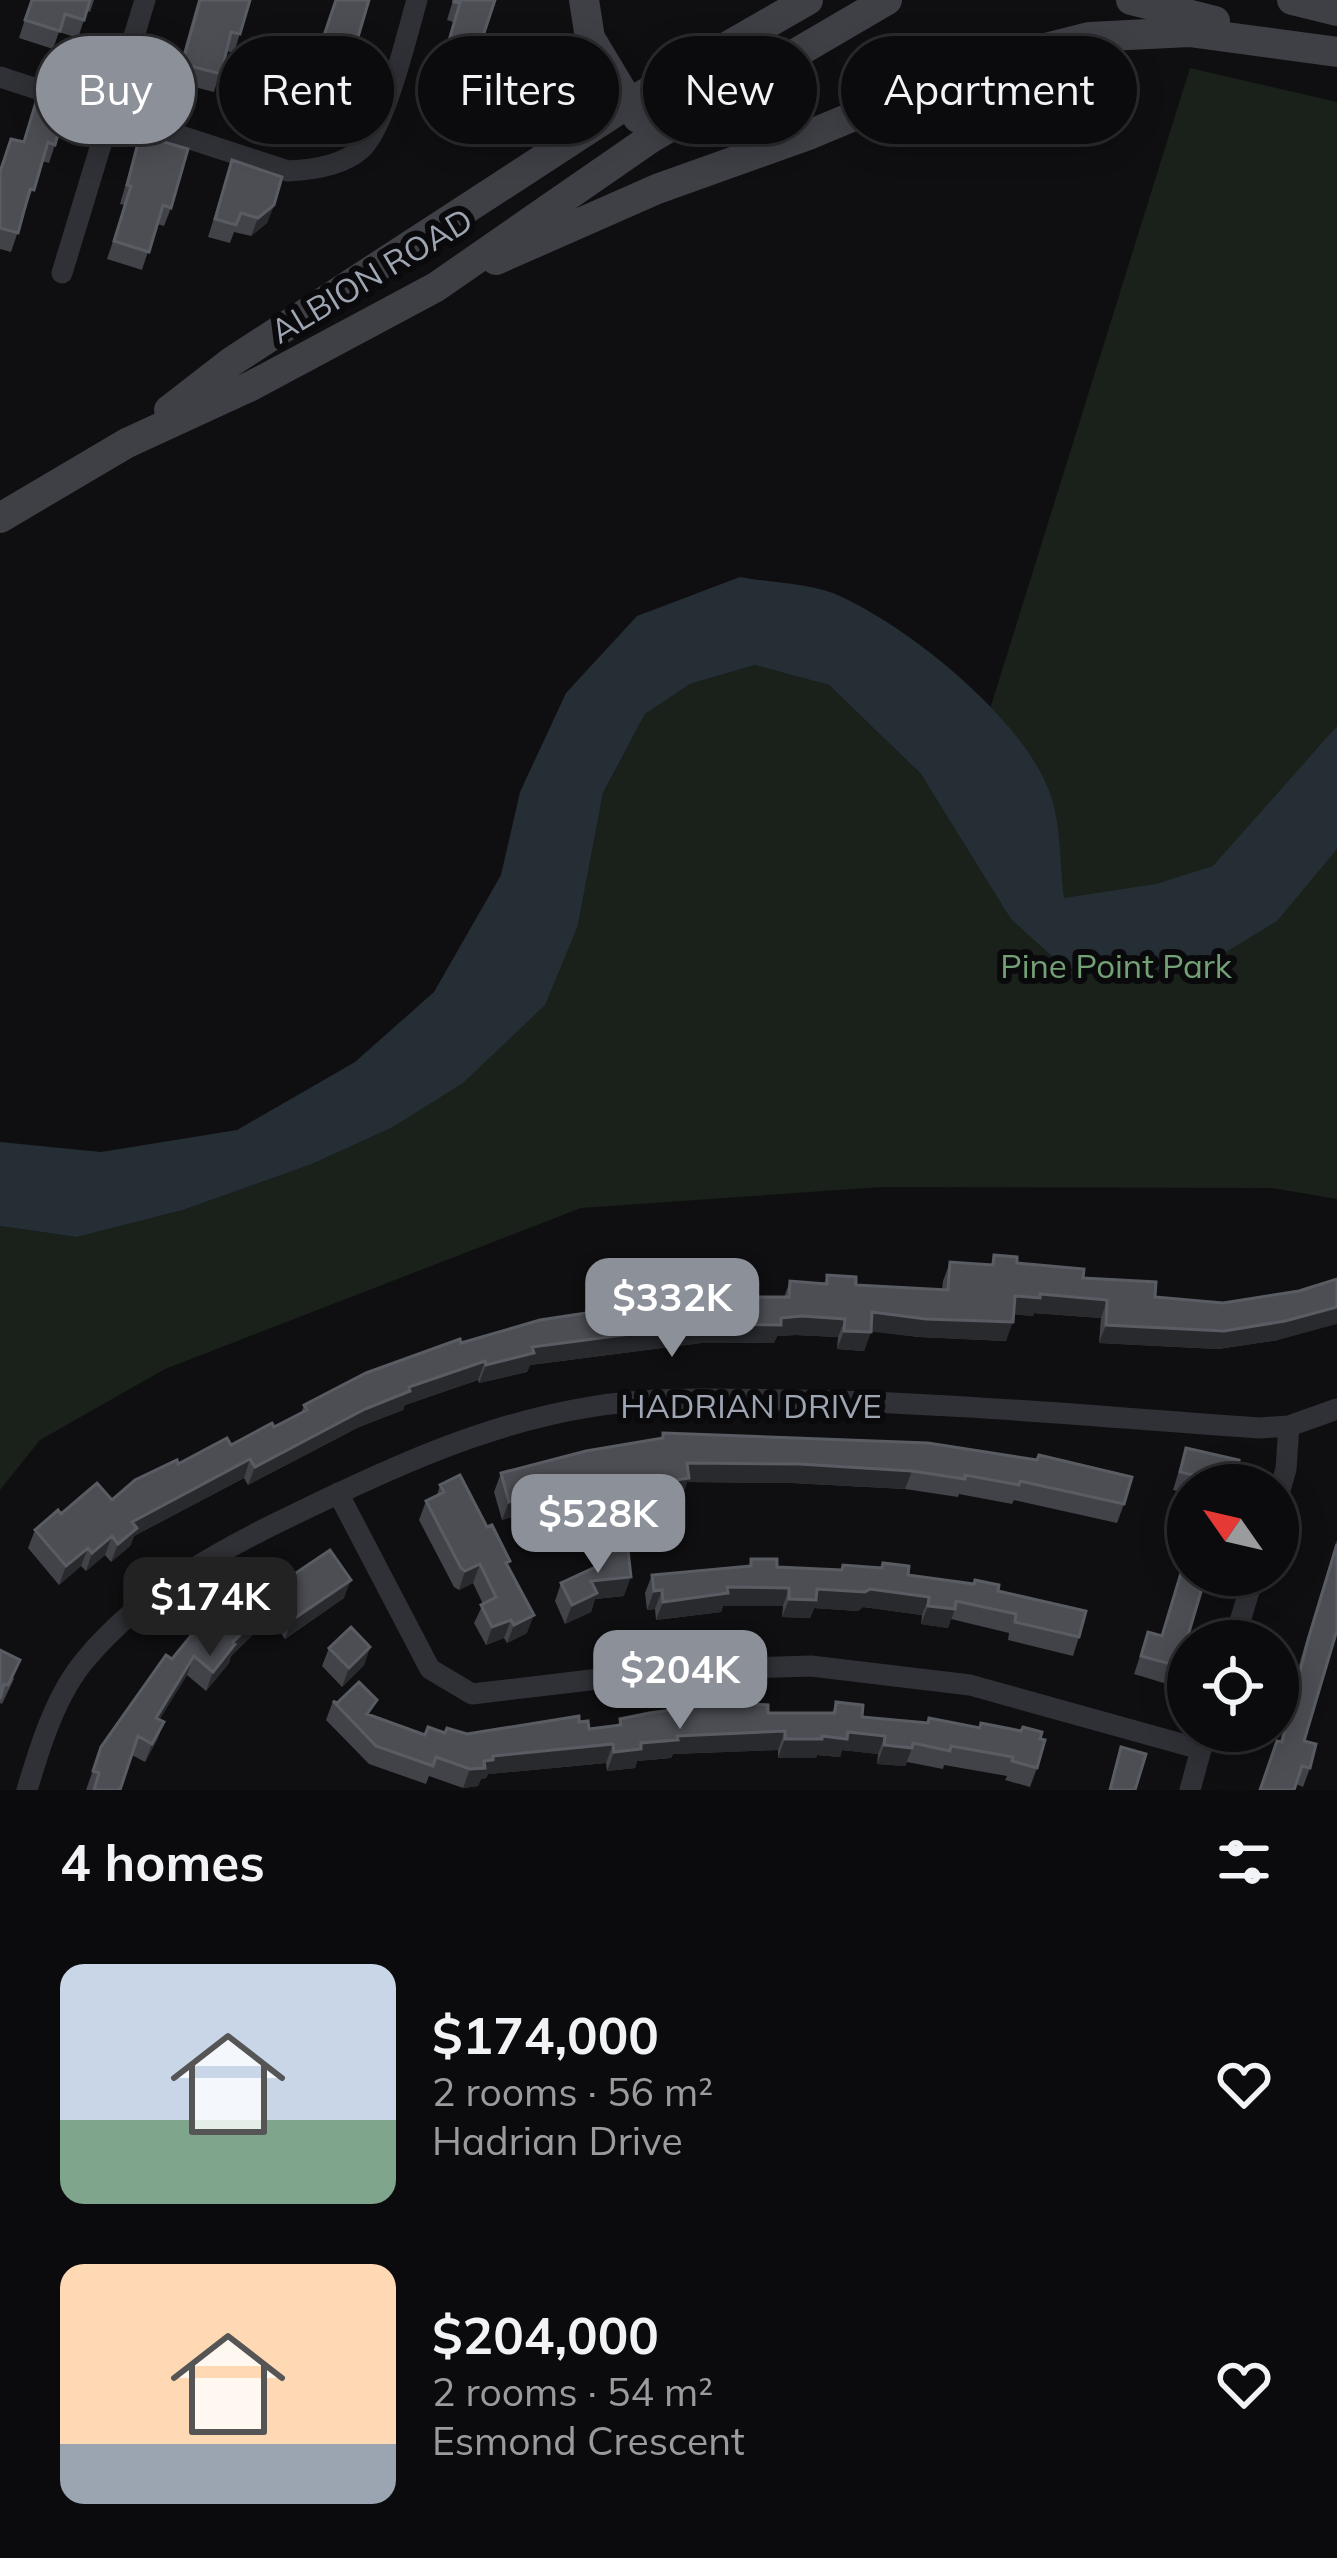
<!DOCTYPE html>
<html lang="en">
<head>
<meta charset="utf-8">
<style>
  body { margin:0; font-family:Mulish,sans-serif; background:#141416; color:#f1f3f6; height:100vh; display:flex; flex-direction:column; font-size:45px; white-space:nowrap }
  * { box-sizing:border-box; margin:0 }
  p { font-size:39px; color:#9a9b9d }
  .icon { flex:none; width:66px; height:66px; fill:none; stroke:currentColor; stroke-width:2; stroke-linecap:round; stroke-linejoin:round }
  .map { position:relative; height:1790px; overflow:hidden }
  .panel { display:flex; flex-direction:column; background:#0b0b0d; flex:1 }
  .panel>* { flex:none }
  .guide { position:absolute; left:36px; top:36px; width:1266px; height:108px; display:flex; gap:24px }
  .needle { width:78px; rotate:304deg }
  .fabs { position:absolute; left:1167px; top:1464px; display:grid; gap:24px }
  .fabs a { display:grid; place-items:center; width:132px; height:132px; border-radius:50%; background:#0b0b0d; box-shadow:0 6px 30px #0003,0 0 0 3px #2b2b2e; font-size:60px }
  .price { position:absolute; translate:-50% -102px; padding:0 27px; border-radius:24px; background:#8c9099; color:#fff; font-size:39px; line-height:78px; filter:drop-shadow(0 3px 6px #0008) }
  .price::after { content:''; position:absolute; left:50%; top:72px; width:36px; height:27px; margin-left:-18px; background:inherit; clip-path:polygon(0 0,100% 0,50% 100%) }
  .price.active { background:#222; color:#fff }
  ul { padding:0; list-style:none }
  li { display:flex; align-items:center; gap:36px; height:300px; padding:0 60px }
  li span { display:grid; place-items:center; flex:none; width:336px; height:240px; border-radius:24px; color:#555 }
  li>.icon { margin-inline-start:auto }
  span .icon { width:144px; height:144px; fill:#fffc; stroke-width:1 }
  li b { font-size:51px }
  h2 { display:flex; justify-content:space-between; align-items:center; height:144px; padding:0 60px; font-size:51px }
  .tag { padding:0 42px; border-radius:54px; background:#0b0b0d; box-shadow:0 6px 30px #0003,0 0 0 3px #2b2b2e; font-size:42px; line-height:108px }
  .tag.active { background:#8c9099; color:#fff }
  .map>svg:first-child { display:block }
  .green { fill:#19211a }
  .water { fill:#252e35 }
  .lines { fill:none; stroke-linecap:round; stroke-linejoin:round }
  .minor { stroke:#303136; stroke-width:21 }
  .secondary { stroke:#3e4046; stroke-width:30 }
  .wall { fill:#424349 }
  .shaded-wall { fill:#292a2e }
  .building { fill:#4c4e54; stroke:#595c63; stroke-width:3 }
  .labels { text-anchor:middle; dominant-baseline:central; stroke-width:12; stroke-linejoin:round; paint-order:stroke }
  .street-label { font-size:33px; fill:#9fa6b3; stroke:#0a0a0c }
  .park-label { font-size:33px; fill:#74a076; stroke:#0a0a0c }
</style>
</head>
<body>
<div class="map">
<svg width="1337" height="1790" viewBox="0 0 1337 1790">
  <rect width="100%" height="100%" fill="#0f0f11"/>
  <path class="green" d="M 1190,68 L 1337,102 L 1337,1199 L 1272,1188 L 882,1187 L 581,1208 L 165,1369 L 40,1440 L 0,1490 L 0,1226 L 77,1237 L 183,1210 L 312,1164 L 391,1128 L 578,925 L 603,793 L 645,714 L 690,684 L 755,665 L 829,685 L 921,774 L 950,818 L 990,709 Z"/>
  <path class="water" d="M 740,577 C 771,583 812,583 840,596 C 911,629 1018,715 1048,788 C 1062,823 1059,863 1064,898 L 1156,884 L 1213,866 L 1337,726 L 1337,849 L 1277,921 L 1208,963 L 1160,969 L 1065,968 L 1011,919 L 921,774 L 829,685 L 755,665 L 690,684 L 645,714 L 603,793 L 578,925 L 545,1005 L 463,1083 L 391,1128 L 312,1164 L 183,1210 L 77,1237 L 0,1226 L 0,1142 L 101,1152 L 237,1130 L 355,1062 L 434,992 L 501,875 L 520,792 L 566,693 L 637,616 Z"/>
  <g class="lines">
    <path class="minor" d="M 0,77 L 288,171 C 312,170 341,166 360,150 C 385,130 407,34 417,0
      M 62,273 L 145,0
      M 338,1493 L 430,1669 L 472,1694 L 675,1670 L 811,1666 L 970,1685 L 1200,1749
      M 1278,1497 L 1286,1469 L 1289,1426
      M 1234,1641 L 1254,1575
      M 27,1790 C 40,1746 56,1694 86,1659 C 140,1594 218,1551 293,1515 C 388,1469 484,1424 590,1407 C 655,1396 722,1399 789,1400 C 945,1402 1103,1417 1259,1428 L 1289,1426 L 1337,1409
      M 1190,1790 L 1206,1731"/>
    <path class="secondary" d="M 584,0 L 590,38 L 638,118
      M 1131,0 L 1215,21
      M 1292,0 L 1337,11
      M 496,260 L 657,189 L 811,134 L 974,66 L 1089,37 L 1189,32 L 1337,52
      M 169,410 L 231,362 L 629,103 L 808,0
      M 0,518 L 127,443 L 251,386 L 436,287 L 651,138 L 887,0"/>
  </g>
  <path class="wall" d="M 31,0 L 94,0 L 90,12 L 87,11 L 78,38 L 59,32 L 53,49 L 19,38 Z
    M 198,0 L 250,0 L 234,53 L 226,51 L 214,92 L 175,82 Z
    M 335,0 L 350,64 L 343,82 L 327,77 L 312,125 L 272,114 L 275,105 L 265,102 L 277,64 L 288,67 L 314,65 Z
    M 453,0 L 495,0 L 476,57 L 470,55 L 465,70 L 441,63 L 453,22 L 447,20 Z
    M 36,102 L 55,145 L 49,163 L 42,161 L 11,252 L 0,249 L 0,171 L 23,142 Z
    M 140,135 L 171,208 L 164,226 L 157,224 L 142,270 L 107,259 L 125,205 L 120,204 Z
    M 232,160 L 274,205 L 267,223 L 251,236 L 234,232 L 230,243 L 208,237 Z
    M 994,1255 L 1017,1263 L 1083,1278 L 1155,1297 L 1278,1340 L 1218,1349 L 1099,1343 L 1101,1318 L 1034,1313 L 1033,1316 L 1013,1314 L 1006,1341 L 919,1337 L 871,1331 L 864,1351 L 837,1349 L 838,1337 L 796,1335 L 777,1336 L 774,1343 L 701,1343 L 530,1365 L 527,1372 L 479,1383 L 478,1380 L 405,1405 L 403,1410 L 359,1427 L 248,1485 L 244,1478 L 134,1536 L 130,1546 L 111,1562 L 105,1555 L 86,1571 L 81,1566 L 59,1585 L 28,1548 L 35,1530 L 61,1514 L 112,1500 L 178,1464 L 274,1427 L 301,1413 L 304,1405 L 461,1343 L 672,1305 L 731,1302 L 733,1297 L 784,1297 L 790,1281 L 824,1284 L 827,1275 L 856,1285 L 942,1290 L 943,1281 L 950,1262 L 991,1265 Z
    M 663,1433 L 928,1443 L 1124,1504 L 1117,1523 L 1014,1500 L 1012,1504 L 959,1494 L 958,1497 L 905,1489 L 792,1483 L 687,1482 L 682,1497 L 564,1515 L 562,1502 L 502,1520 L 494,1492 L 501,1473 L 661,1438 Z
    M 1186,1448 L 1232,1485 L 1188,1485 L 1188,1494 L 1173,1490 Z
    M 440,1485 L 508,1567 L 527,1633 L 507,1643 L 504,1638 L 486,1645 L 474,1623 L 483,1604 L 473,1583 L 459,1590 L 454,1587 L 419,1520 L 426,1501 L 437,1495 Z
    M 1188,1519 L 1188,1546 L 1180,1544 Z
    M 1337,1540 L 1337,1630 L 1304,1741 L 1310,1768 L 1303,1787 L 1296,1784 L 1280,1742 L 1301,1658 Z
    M 1188,1546 L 1188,1575 L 1181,1659 L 1175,1677 L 1170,1676 L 1167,1684 L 1134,1674 L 1148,1632 L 1161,1636 Z
    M 603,1552 L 624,1596 L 595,1599 L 591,1612 L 565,1624 L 555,1601 L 561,1583 L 598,1566 Z
    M 751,1559 L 777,1567 L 841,1570 L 843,1565 L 881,1568 L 883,1563 L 908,1575 L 998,1591 L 1079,1637 L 1073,1656 L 1008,1640 L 1009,1633 L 951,1619 L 948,1628 L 921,1624 L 922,1615 L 863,1607 L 858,1611 L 814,1608 L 810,1618 L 782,1617 L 783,1606 L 723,1606 L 721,1612 L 656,1620 L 655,1609 L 647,1610 L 645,1593 L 652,1575 L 749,1566 Z
    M 293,1575 L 344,1598 L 285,1639 L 270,1618 L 231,1656 L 229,1663 L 206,1691 L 187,1675 L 159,1720 L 164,1722 L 157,1740 L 145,1762 L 132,1755 L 120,1790 L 86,1790 L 101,1747 L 172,1659 L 209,1625 L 231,1610 Z
    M 370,1647 L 364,1665 L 342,1687 L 322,1666 L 329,1648 Z
    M 0,1650 L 14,1679 L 2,1704 L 0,1703 Z
    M 333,1701 L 425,1735 L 445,1733 L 467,1734 L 579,1722 L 589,1729 L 618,1725 L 620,1719 L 768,1713 L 832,1713 L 836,1702 L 862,1717 L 1040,1739 L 1037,1768 L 1030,1787 L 1005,1780 L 1007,1776 L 944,1765 L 943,1769 L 907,1762 L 905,1766 L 877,1764 L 878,1754 L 842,1750 L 840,1757 L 817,1755 L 816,1758 L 778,1758 L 778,1750 L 673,1754 L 671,1758 L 637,1761 L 635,1768 L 607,1771 L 606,1763 L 488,1774 L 486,1778 L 481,1779 L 478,1786 L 463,1788 L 429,1776 L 426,1784 L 369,1764 L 326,1720 Z"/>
  <path class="shaded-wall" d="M 274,205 L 267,223 L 251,236 L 258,218 Z
    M 1040,1294 L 1107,1300 L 1101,1318 L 1034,1313 L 1033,1316 L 1008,1314 L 1015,1296 Z
    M 1337,1307 L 1337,1324 L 1278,1340 L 1218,1349 L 1099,1343 L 1106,1325 Z
    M 872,1312 L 1013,1322 L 1006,1341 L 919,1337 L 865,1331 Z
    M 802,1316 L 845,1319 L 838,1337 L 796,1335 L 777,1336 L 774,1343 L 701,1343 L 530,1365 L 527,1372 L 479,1383 L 486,1365 L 532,1347 L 707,1324 Z
    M 844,1331 L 871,1332 L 864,1351 L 837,1349 Z
    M 485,1361 L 478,1380 L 405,1405 L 403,1410 L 359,1427 L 248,1485 L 255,1467 L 365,1409 L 409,1387 Z
    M 250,1459 L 244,1478 L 134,1536 L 130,1546 L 111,1562 L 118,1544 L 132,1522 Z
    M 687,1463 L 799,1464 L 912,1471 L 905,1489 L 792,1483 L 687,1482 L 682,1497 L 564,1515 L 571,1497 Z
    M 568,1484 L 562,1502 L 502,1520 L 509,1502 Z
    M 112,1536 L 105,1555 L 86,1571 L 92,1553 Z
    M 88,1548 L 81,1566 L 59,1585 L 66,1566 Z
    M 480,1564 L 473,1583 L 459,1590 L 465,1571 Z
    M 631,1577 L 624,1596 L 595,1599 L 591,1612 L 565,1624 L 572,1605 L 591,1581 Z
    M 351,1580 L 344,1598 L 285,1639 L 292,1620 Z
    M 727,1587 L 789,1588 L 783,1606 L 723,1606 L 721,1612 L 656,1620 L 663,1602 Z
    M 817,1589 L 870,1589 L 929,1597 L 922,1615 L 863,1607 L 858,1611 L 814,1608 L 810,1618 L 782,1617 L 789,1599 Z
    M 662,1590 L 655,1609 L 647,1610 L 654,1591 Z
    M 276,1599 L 270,1618 L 231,1656 L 229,1663 L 206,1691 L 213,1672 L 233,1642 Z
    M 928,1606 L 955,1609 L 948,1628 L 921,1624 Z
    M 534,1615 L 527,1633 L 507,1643 L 514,1625 Z
    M 511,1620 L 504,1638 L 486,1645 L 492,1627 Z
    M 370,1647 L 364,1665 L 342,1687 L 349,1668 Z
    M 194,1656 L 187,1675 L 149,1736 L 156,1718 Z
    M 164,1722 L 157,1740 L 145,1762 L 152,1744 Z
    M 785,1731 L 778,1750 L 673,1754 L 671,1758 L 637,1761 L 635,1768 L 607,1771 L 614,1752 L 641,1743 L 677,1736 Z
    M 848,1732 L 885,1736 L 878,1754 L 842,1750 L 840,1757 L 817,1755 L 816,1758 L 778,1758 L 785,1739 Z
    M 613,1744 L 606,1763 L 488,1774 L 486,1778 L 481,1779 L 478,1786 L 463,1788 L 470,1769 L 493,1756 Z
    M 884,1745 L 912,1748 L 905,1766 L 877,1764 Z"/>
  <path class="building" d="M 32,0 L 90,0 L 84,20 L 65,14 L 60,31 L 25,20 Z
    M 200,0 L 250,0 L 240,34 L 231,32 L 221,74 L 182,64 Z
    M 336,0 L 369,0 L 350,64 L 333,58 L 318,107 L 279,96 L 282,86 L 272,83 L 277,64 L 288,67 L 291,58 L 314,65 Z
    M 454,0 L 495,0 L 482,39 L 476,37 L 471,51 L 448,44 L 460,3 L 454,2 Z
    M 36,102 L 65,110 L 55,145 L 48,142 L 34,190 L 30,189 L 18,233 L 0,228 L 0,172 L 11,139 L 24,142 Z
    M 140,135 L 188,149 L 171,208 L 163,205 L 149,252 L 114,241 L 131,186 L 127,185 Z
    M 232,160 L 282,177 L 274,205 L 258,218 L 241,213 L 236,225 L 215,219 Z
    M 994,1255 L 1017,1257 L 1017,1263 L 1084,1269 L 1083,1278 L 1156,1282 L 1155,1297 L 1223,1303 L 1299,1291 L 1337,1279 L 1337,1307 L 1285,1321 L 1224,1331 L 1106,1325 L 1107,1300 L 1040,1294 L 1040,1298 L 1015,1296 L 1013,1322 L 926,1319 L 872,1312 L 871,1332 L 844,1331 L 845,1319 L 802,1316 L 781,1318 L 781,1325 L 707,1324 L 532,1347 L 534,1353 L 486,1365 L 485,1361 L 409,1387 L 410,1391 L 365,1409 L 255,1467 L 250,1459 L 132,1522 L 137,1528 L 118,1544 L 112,1536 L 92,1553 L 88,1548 L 66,1566 L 35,1530 L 58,1510 L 61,1514 L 97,1483 L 112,1500 L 135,1480 L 177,1460 L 178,1464 L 227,1438 L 231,1445 L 272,1423 L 274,1427 L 307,1410 L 304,1405 L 366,1373 L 460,1339 L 461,1343 L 540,1320 L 672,1300 L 672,1305 L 733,1302 L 733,1297 L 789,1297 L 790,1281 L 827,1284 L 827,1275 L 856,1277 L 856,1285 L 948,1290 L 950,1262 L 993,1265 Z
    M 663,1433 L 928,1443 L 1037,1460 L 1039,1455 L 1132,1477 L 1124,1504 L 1020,1481 L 1019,1485 L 965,1475 L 965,1479 L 912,1471 L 799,1464 L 687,1463 L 689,1478 L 571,1497 L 568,1484 L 509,1502 L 501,1473 L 586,1451 L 663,1438 Z
    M 1186,1448 L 1239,1460 L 1232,1485 L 1200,1485 L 1202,1477 L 1180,1472 Z
    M 460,1475 L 487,1527 L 492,1525 L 510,1561 L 506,1563 L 534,1615 L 514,1625 L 511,1620 L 492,1627 L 481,1605 L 496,1597 L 480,1564 L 465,1571 L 461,1568 L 426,1501 L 444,1492 L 440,1485 Z
    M 1337,1544 L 1337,1630 L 1304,1741 L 1316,1744 L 1310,1768 L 1302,1766 L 1294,1790 L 1260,1790 L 1277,1741 L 1282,1742 L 1308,1640 Z
    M 330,1550 L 351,1580 L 292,1620 L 276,1599 L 233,1642 L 235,1644 L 213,1672 L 194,1656 L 156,1718 L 164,1722 L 152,1744 L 138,1736 L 120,1790 L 94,1790 L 99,1773 L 93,1771 L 101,1747 L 166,1655 L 172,1659 L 203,1621 L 209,1625 L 228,1606 L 231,1610 L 249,1593 L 254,1598 L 290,1571 L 293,1575 Z
    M 628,1550 L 631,1577 L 591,1581 L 597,1593 L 572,1605 L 561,1583 L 604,1563 L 603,1552 Z
    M 1188,1550 L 1188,1575 L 1206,1575 L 1181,1659 L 1176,1657 L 1174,1665 L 1141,1656 L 1148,1632 L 1162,1636 Z
    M 751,1559 L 777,1559 L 777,1567 L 842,1570 L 843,1565 L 882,1568 L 883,1563 L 909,1566 L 908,1575 L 974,1584 L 975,1580 L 999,1585 L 998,1591 L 1086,1611 L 1079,1637 L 1015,1622 L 1016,1614 L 956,1601 L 955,1609 L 928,1606 L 929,1597 L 870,1589 L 865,1592 L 817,1589 L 816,1600 L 789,1599 L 789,1588 L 727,1587 L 728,1593 L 663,1602 L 662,1590 L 654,1591 L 652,1575 L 751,1566 Z
    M 351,1627 L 370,1647 L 349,1668 L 329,1648 Z
    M 0,1650 L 20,1660 L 8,1685 L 4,1684 L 0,1699 Z
    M 359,1682 L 377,1700 L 367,1714 L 425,1735 L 428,1727 L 445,1733 L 447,1728 L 467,1734 L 579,1716 L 579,1722 L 588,1721 L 589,1729 L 621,1725 L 620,1719 L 649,1713 L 728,1702 L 768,1705 L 768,1713 L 835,1713 L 836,1702 L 863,1705 L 862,1717 L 928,1723 L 929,1718 L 980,1728 L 981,1723 L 1021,1731 L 1023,1727 L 1042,1732 L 1040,1739 L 1045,1740 L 1037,1768 L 1012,1761 L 1013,1757 L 951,1746 L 950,1751 L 913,1743 L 912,1748 L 884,1745 L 885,1736 L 848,1732 L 847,1739 L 822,1736 L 822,1739 L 785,1739 L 785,1731 L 677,1736 L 678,1740 L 641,1743 L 641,1749 L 614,1752 L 613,1744 L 493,1756 L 493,1760 L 484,1761 L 485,1768 L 470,1769 L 436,1757 L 433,1766 L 376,1746 L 333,1701 L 337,1703 Z
    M 1121,1747 L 1146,1754 L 1135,1790 L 1110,1790 Z"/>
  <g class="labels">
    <g class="street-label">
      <text transform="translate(371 275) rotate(-31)">ALBION ROAD</text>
      <text x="751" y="1405">HADRIAN DRIVE</text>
    </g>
    <g class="park-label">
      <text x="1116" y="965">Pine Point Park</text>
    </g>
  </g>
</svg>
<div class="fabs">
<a><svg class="needle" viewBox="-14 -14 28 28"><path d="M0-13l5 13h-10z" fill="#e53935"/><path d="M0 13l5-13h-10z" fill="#9a9b9d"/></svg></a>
<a><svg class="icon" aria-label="locate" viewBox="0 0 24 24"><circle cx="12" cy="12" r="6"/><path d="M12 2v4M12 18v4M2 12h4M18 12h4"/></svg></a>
</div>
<b class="price" style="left:672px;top:1360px">$332K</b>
<b class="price" style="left:598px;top:1576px">$528K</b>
<b class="price active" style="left:210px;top:1659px">$174K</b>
<b class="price" style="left:680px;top:1732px">$204K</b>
<div class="guide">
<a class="tag active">Buy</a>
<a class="tag">Rent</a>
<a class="tag">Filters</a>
<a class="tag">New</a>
<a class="tag">Apartment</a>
</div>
</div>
<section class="panel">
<h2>4 homes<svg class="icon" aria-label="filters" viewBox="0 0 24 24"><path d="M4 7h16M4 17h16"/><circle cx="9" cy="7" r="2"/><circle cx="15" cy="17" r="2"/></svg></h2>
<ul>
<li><span style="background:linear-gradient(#c9d6e8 65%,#7fa58c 0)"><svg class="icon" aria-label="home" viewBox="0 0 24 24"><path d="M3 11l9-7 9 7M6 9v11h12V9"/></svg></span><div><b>$174,000</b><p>2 rooms · 56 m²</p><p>Hadrian Drive</p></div><svg class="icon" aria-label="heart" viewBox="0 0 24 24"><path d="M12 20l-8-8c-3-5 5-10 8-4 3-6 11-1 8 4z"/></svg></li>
<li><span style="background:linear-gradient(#ffd9b3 75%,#9aa5b1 0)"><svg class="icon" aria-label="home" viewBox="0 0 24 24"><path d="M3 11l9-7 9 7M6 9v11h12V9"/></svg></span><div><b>$204,000</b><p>2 rooms · 54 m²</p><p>Esmond Crescent</p></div><svg class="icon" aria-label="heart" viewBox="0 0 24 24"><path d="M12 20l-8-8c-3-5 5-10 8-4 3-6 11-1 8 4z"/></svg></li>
</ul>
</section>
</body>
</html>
